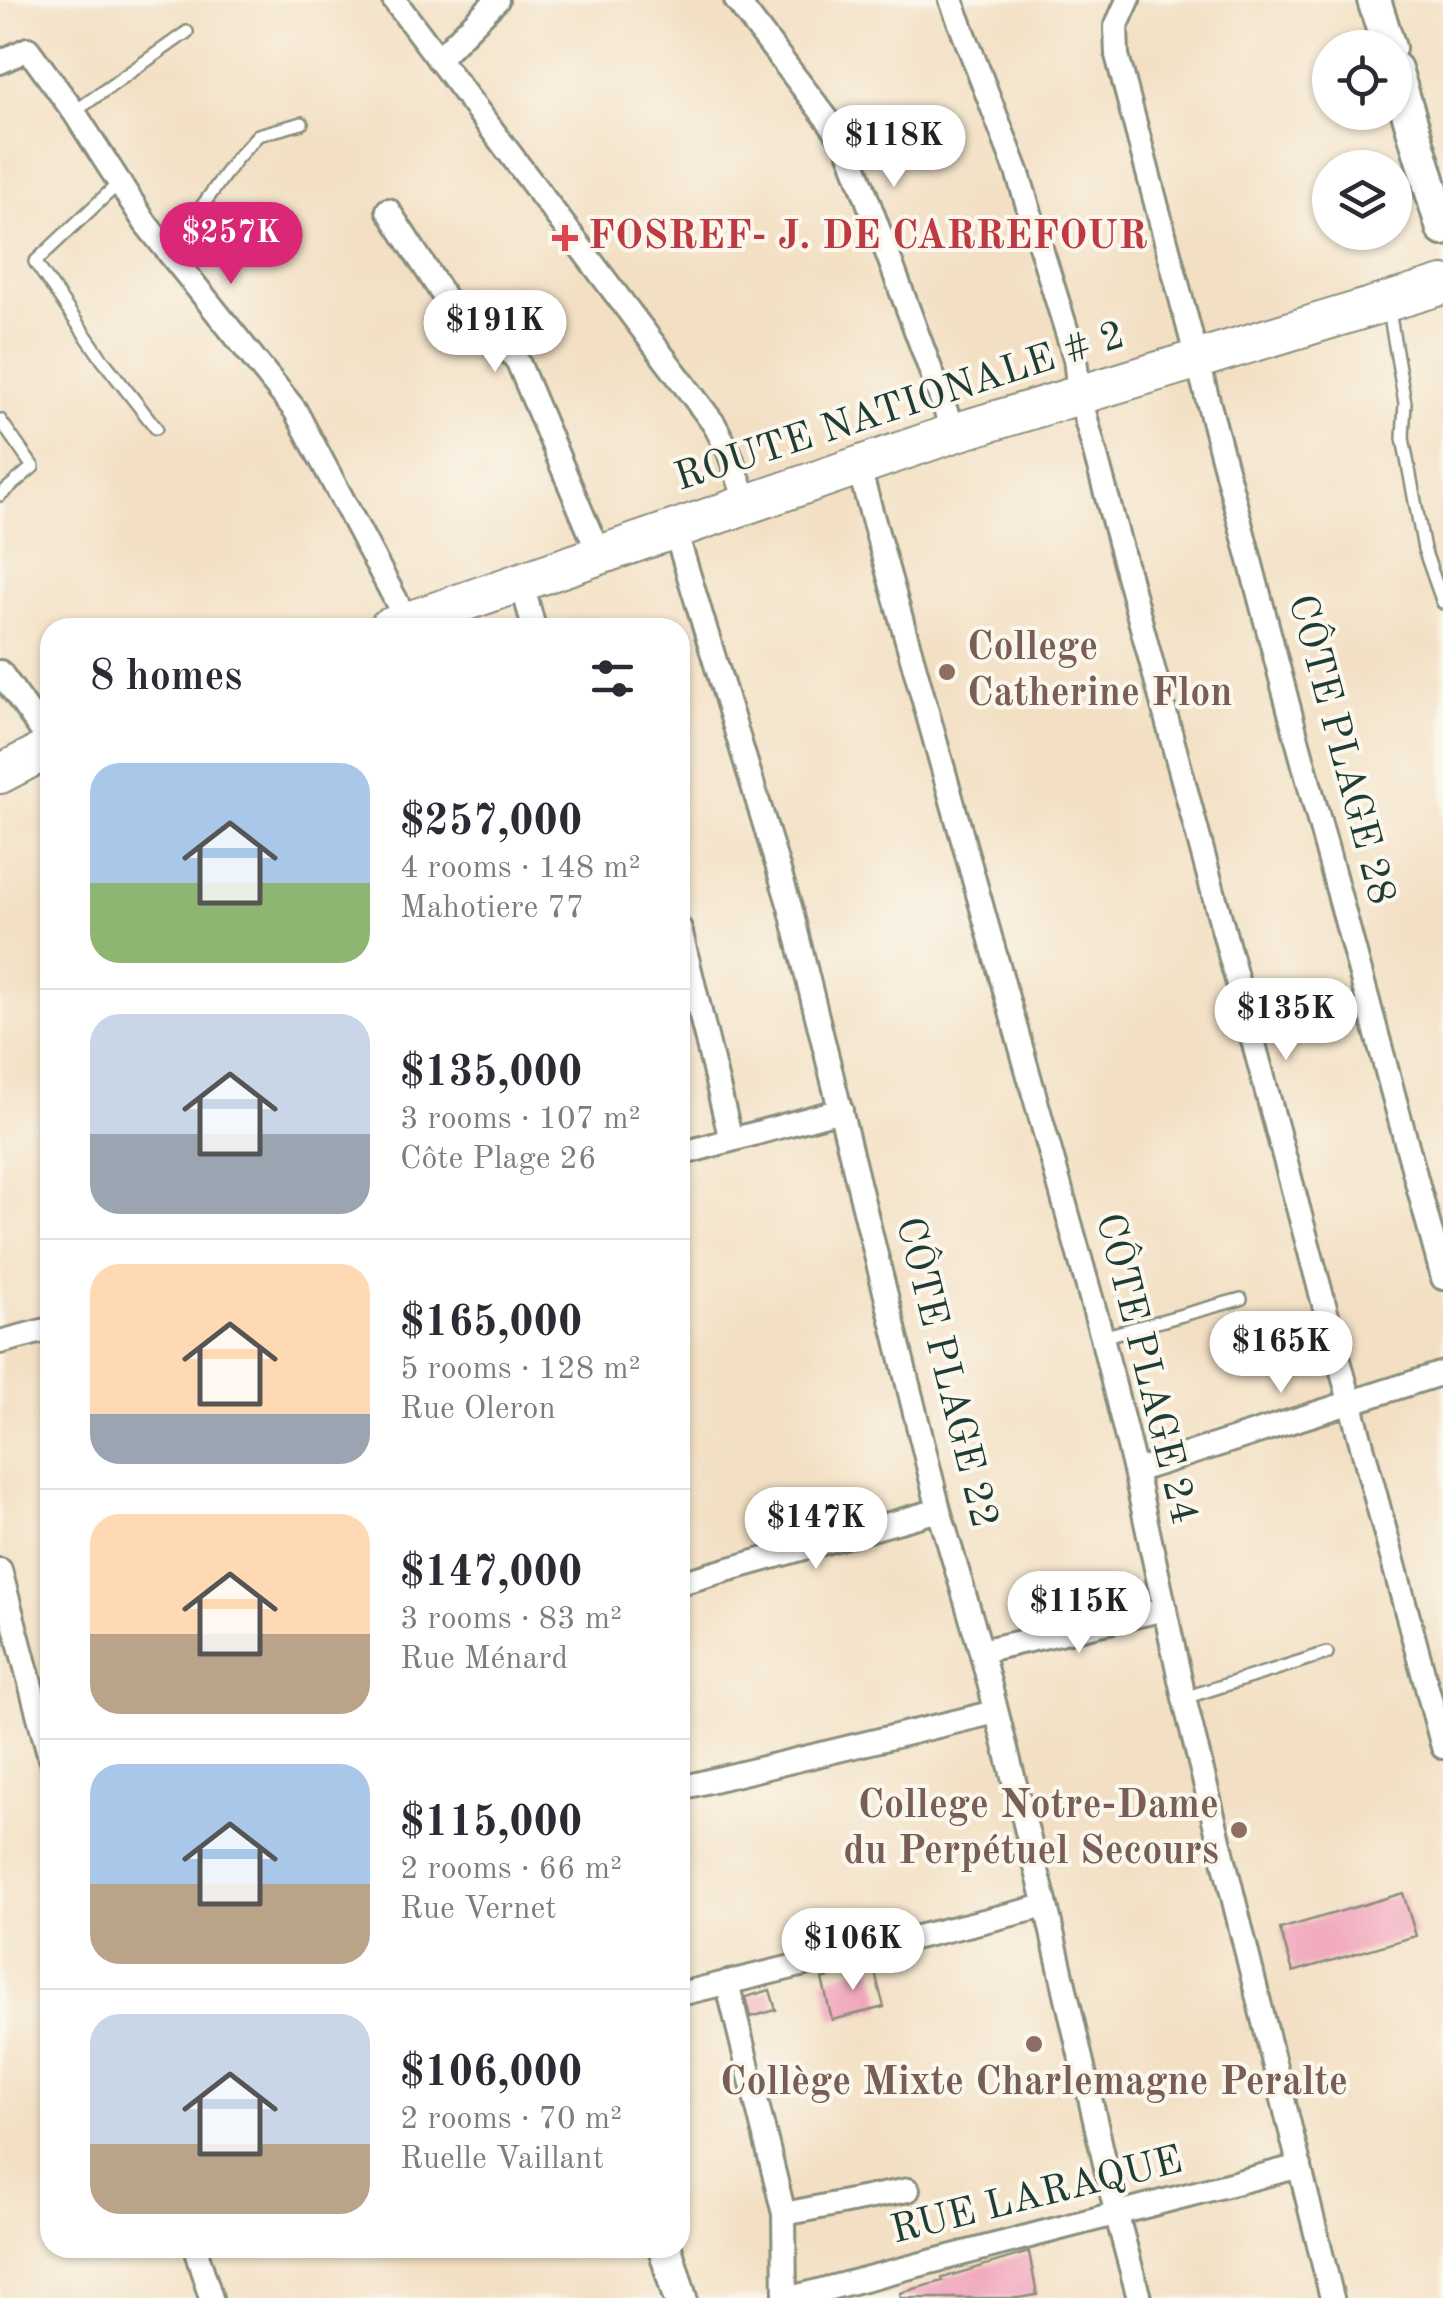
<!DOCTYPE html>
<html lang="en">
<head>
<meta charset="utf-8">
<style>
  body { margin:0; font-family:"Old Standard TT",serif; background:#f7f7f7; color:#2b2b33; height:100vh; display:flex; flex-direction:column; font-size:38px; white-space:nowrap }
  * { box-sizing:border-box; margin:0 }
  p { font-size:32px; color:#7c7c81 }
  .icon { flex:none; width:55px; height:55px; fill:none; stroke:currentColor; stroke-width:2; stroke-linecap:round; stroke-linejoin:round }
  .map { position:relative; flex:1; overflow:hidden }
  .drawer { position:absolute; left:40px; top:618px; width:650px; height:1640px; display:flex; flex-direction:column; background:#fff; border-radius:30px; box-shadow:0 2px 8px #0004 }
  .drawer>* { flex:none }
  .buttons { position:absolute; left:1312px; top:30px; display:grid; gap:20px }
  .buttons a { display:grid; place-items:center; width:100px; height:100px; border-radius:50%; background:#fff; box-shadow:0 2px 8px #0004; font-size:50px }
  .price { position:absolute; translate:-50% -85px; padding:0 22px; border-radius:35px; background:#fff; color:#222; font-size:32px; line-height:65px; filter:drop-shadow(0 2px 5px #0008) }
  .price::after { content:''; position:absolute; left:50%; top:60px; width:30px; height:22px; margin-left:-15px; background:inherit; clip-path:polygon(0 0,100% 0,50% 100%) }
  .price.current { background:#db2777; color:#fff }
  ul { padding:0; list-style:none }
  li { display:flex; align-items:center; gap:30px; height:250px; padding:0 50px }
  li+li { border-top:2px solid #e1e1e2 }
  li span { display:grid; place-items:center; flex:none; width:280px; height:200px; border-radius:30px; color:#555 }
  li>.icon { margin-inline-start:auto }
  span .icon { width:120px; height:120px; fill:#fffc; stroke-width:1 }
  li b { font-size:42px }
  h2 { display:flex; justify-content:space-between; align-items:center; height:120px; padding:0 50px; font-size:42px }
  .map>svg:first-child { display:block }
  .building { fill:#f1a5bc }
  .lines { fill:none; stroke-linecap:round; stroke-linejoin:round }
  .lane-casing { stroke:#898e7c; stroke-width:16 }
  .street-casing { stroke:#898e7c; stroke-width:28 }
  .secondary-casing { stroke:#898e7c; stroke-width:38 }
  .primary-casing { stroke:#898e7c; stroke-width:42 }
  .lane { stroke:#fff; stroke-width:11 }
  .street { stroke:#fff; stroke-width:22 }
  .secondary { stroke:#fff; stroke-width:32 }
  .primary { stroke:#fff; stroke-width:38 }
  .health-dot { fill:#e0444e; stroke:#fbf7ec; stroke-width:4 }
  .education-dot { fill:#8d6e63; stroke:#fbf7ec; stroke-width:4 }
  .labels { text-anchor:middle; dominant-baseline:central; stroke-width:8; stroke-linejoin:round; paint-order:stroke }
  .health-label { font-size:40px; font-weight:bold; fill:#be3a42; stroke:#fbf7ec; text-anchor:start }
  .street-label { font-size:40px; fill:#1f3d34; stroke:#fbf7ec }
  .education-label { font-size:40px; font-weight:bold; fill:#785e54; stroke:#fbf7ec; text-anchor:start }
</style>
</head>
<body>
<div class="map">
<svg width="1443" height="2298" viewBox="0 0 1443 2298">
  <rect width="100%" height="100%" fill="#fbf7ec"/>
  <filter id="ink" filterUnits="userSpaceOnUse"><feTurbulence type="fractalNoise" baseFrequency=".01" numOctaves="2"/><feDisplacementMap in="SourceGraphic" scale="20" xChannelSelector="R" yChannelSelector="G"/><feConvolveMatrix kernelMatrix="1 2 1 2 8 2 1 2 1" color-interpolation-filters="sRGB"/></filter>
  <filter id="wash" filterUnits="userSpaceOnUse"><feTurbulence type="fractalNoise" baseFrequency=".0048" numOctaves="4" result="noise"/><feDisplacementMap in="SourceGraphic" scale="40" xChannelSelector="R" yChannelSelector="G"/><feGaussianBlur stdDeviation="2.25" result="paint"/><feColorMatrix in="noise" values="0 0 0 0 0 0 0 0 0 0 0 0 0 0 0 0 0 1.4 0 .05"/><feComposite in="paint" operator="in"/></filter>
  <g filter="url(#wash)">
    <rect width="100%" height="100%" fill="#f3e0c4"/>
    <g id="blocks">
      <path class="building" d="M 1403,1893 L 1416,1936 L 1293,1972 L 1280,1929 Z
        M 873,1965 L 884,2007 L 832,2020 L 822,1979 Z
        M 770,1990 L 776,2010 L 751,2017 L 746,1997 Z
        M 1029,2252 L 1037,2295 L 1018,2298 L 901,2298 L 900,2293 L 943,2281 L 942,2278 Z"/>
    </g>
  </g>
  <g filter="url(#ink)">
    <use href="#blocks" fill-opacity="0" stroke="#898e7c" stroke-width="2.5"/>
    <g class="lines">
      <defs>
        <path id="lane" d="M 74,112 L 187,32
          M 119,183 L 35,262 L 102,359 L 156,428
          M 169,252 L 236,159 L 258,135 L 302,123
          M 1388,305 L 1405,403 L 1403,438 L 1424,549 L 1443,603
          M 0,420 L 33,467 L 0,495
          M 1102,1337 L 1241,1299
          M 1184,1698 L 1327,1653"/>
        <path id="street" d="M 394,0 L 714,424 L 729,452 L 748,506
          M 736,0 L 847,145 L 954,433
          M 951,0 L 1017,171 L 1075,358 L 1079,393 C 1199,844 1325,1294 1443,1747
          M 1128,0 L 1116,27 L 1117,55 L 1298,743 L 1443,1278
          M 438,59 L 497,0
          M 0,62 L 28,49 L 74,112 L 146,224 L 295,410 L 407,621
          M 388,210 L 464,327 C 489,342 498,335 518,362 L 599,554
          M 858,465 L 1102,1337 L 1135,1471 L 1184,1698 L 1332,2298
          M 675,530 L 790,907 L 939,1510 L 981,1651 L 1046,1906 L 1117,2216 L 1139,2298
          M 522,584 L 534,628
          M 0,672 L 50,742
          M 680,929 L 731,1140
          M 680,1154 L 841,1110
          M 0,1342 L 50,1329
          M 1135,1471 L 1443,1373
          M 0,1570 L 50,1758
          M 680,1583 L 939,1510
          M 981,1651 L 1165,1609
          M 680,1788 L 996,1712
          M 727,1982 L 784,2214 L 785,2298
          M 680,1994 L 1046,1906
          M 784,2214 L 908,2190
          M 195,2248 L 211,2298
          M 791,2298 L 1300,2166"/>
        <path id="secondary" d="M 1374,0 L 1389,48
          M 1395,69 L 1443,229
          M 665,2248 L 680,2298"/>
        <path id="primary" d="M 388,628 L 954,433 L 1443,285
          M 0,774 L 50,748"/>
      </defs>
      <use href="#lane" class="lane-casing"/>
      <use href="#street" class="street-casing"/>
      <use href="#secondary" class="secondary-casing"/>
      <use href="#primary" class="primary-casing"/>
      <use href="#lane" class="lane"/>
      <use href="#street" class="street"/>
      <use href="#secondary" class="secondary"/>
      <use href="#primary" class="primary"/>
    </g>
  </g>
  <path class="health-dot" d="M560 223h10v10h10v10h-10v10h-10v-10h-10v-10h10z"/>
  <g class="education-dot">
    <circle cx="947" cy="672" r="10"/>
    <circle cx="1239" cy="1830" r="10"/>
    <circle cx="1034" cy="2044" r="10"/>
  </g>
  <g class="labels">
    <g class="health-label">
      <text x="588" y="238">FOSREF- J. DE CARREFOUR</text>
    </g>
    <g class="street-label">
      <text transform="translate(900 408) rotate(-18)">ROUTE NATIONALE # 2</text>
      <text transform="translate(1340 750) rotate(75)">CÔTE PLAGE 28</text>
      <text transform="translate(1145 1369) rotate(76)">CÔTE PLAGE 24</text>
      <text transform="translate(945 1373) rotate(76)">CÔTE PLAGE 22</text>
      <text transform="translate(1037 2197) rotate(-14)">RUE LARAQUE</text>
    </g>
    <g class="education-label">
      <text x="967" y="649">College<tspan x="967" dy="46">Catherine Flon</tspan></text>
      <text x="1219" y="1807" text-anchor="end">College Notre-Dame<tspan x="1219" dy="46">du Perpétuel Secours</tspan></text>
      <text x="1034" y="2084" text-anchor="middle">Collège Mixte Charlemagne Peralte</text>
    </g>
  </g>
</svg>
<div class="buttons">
<a><svg class="icon" aria-label="locate" viewBox="0 0 24 24"><circle cx="12" cy="12" r="6"/><path d="M12 2v4M12 18v4M2 12h4M18 12h4"/></svg></a>
<a><svg class="icon" aria-label="layers" viewBox="0 0 24 24"><path d="M12 4l9 5-9 5-9-5zM3 14l9 5 9-5"/></svg></a>
</div>
<b class="price" style="left:894px;top:190px">$118K</b>
<b class="price current" style="left:231px;top:287px">$257K</b>
<b class="price" style="left:495px;top:375px">$191K</b>
<b class="price" style="left:1286px;top:1063px">$135K</b>
<b class="price" style="left:1281px;top:1396px">$165K</b>
<b class="price" style="left:816px;top:1572px">$147K</b>
<b class="price" style="left:1079px;top:1656px">$115K</b>
<b class="price" style="left:853px;top:1993px">$106K</b>
<section class="drawer">
<h2>8 homes<svg class="icon" aria-label="filters" viewBox="0 0 24 24"><path d="M4 7h16M4 17h16"/><circle cx="9" cy="7" r="2"/><circle cx="15" cy="17" r="2"/></svg></h2>
<ul>
<li><span style="background:linear-gradient(#a9c7e8 60%,#8fb573 0)"><svg class="icon" aria-label="home" viewBox="0 0 24 24"><path d="M3 11l9-7 9 7M6 9v11h12V9"/></svg></span><div><b>$257,000</b><p>4 rooms · 148 m²</p><p>Mahotiere 77</p></div></li>
<li><span style="background:linear-gradient(#c9d6e8 60%,#9aa5b1 0)"><svg class="icon" aria-label="home" viewBox="0 0 24 24"><path d="M3 11l9-7 9 7M6 9v11h12V9"/></svg></span><div><b>$135,000</b><p>3 rooms · 107 m²</p><p>Côte Plage 26</p></div></li>
<li><span style="background:linear-gradient(#ffd9b3 75%,#9aa5b1 0)"><svg class="icon" aria-label="home" viewBox="0 0 24 24"><path d="M3 11l9-7 9 7M6 9v11h12V9"/></svg></span><div><b>$165,000</b><p>5 rooms · 128 m²</p><p>Rue Oleron</p></div></li>
<li><span style="background:linear-gradient(#ffd9b3 60%,#b9a48a 0)"><svg class="icon" aria-label="home" viewBox="0 0 24 24"><path d="M3 11l9-7 9 7M6 9v11h12V9"/></svg></span><div><b>$147,000</b><p>3 rooms · 83 m²</p><p>Rue Ménard</p></div></li>
<li><span style="background:linear-gradient(#a9c7e8 60%,#b9a48a 0)"><svg class="icon" aria-label="home" viewBox="0 0 24 24"><path d="M3 11l9-7 9 7M6 9v11h12V9"/></svg></span><div><b>$115,000</b><p>2 rooms · 66 m²</p><p>Rue Vernet</p></div></li>
<li><span style="background:linear-gradient(#c9d6e8 65%,#b9a48a 0)"><svg class="icon" aria-label="home" viewBox="0 0 24 24"><path d="M3 11l9-7 9 7M6 9v11h12V9"/></svg></span><div><b>$106,000</b><p>2 rooms · 70 m²</p><p>Ruelle Vaillant</p></div></li>
</ul>
</section>
</div>
</body>
</html>
